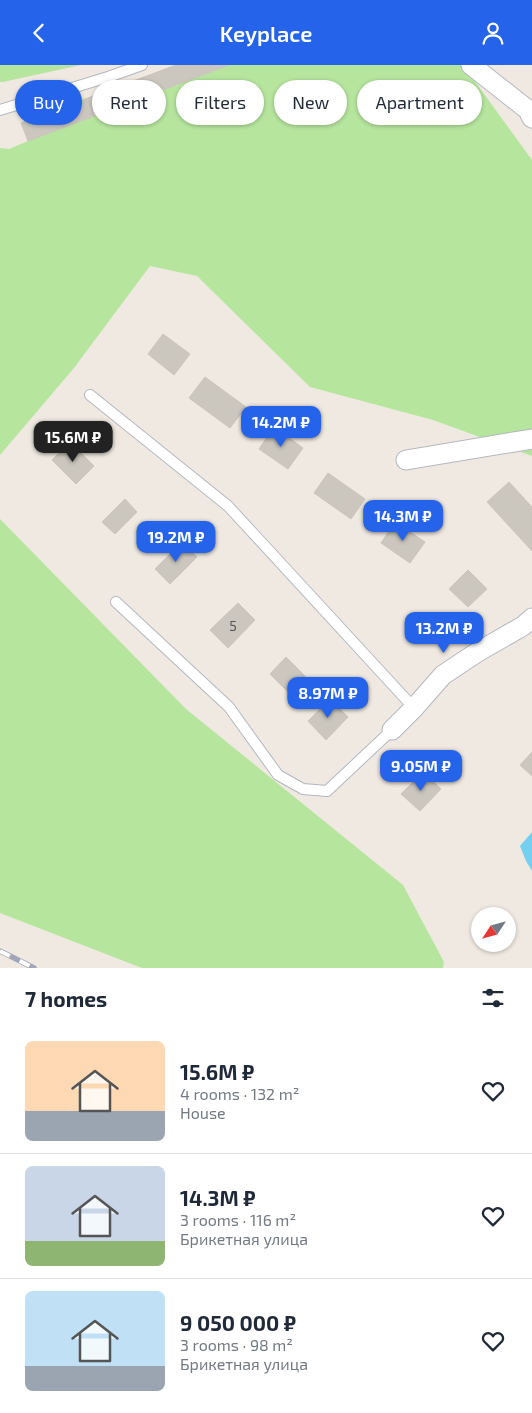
<!DOCTYPE html>
<html lang="en">
<head>
<meta charset="utf-8">
<style>
  body { margin:0; font-family:"Exo 2",sans-serif; background:#f2f2f3; color:#1f2937; height:100vh; display:flex; flex-direction:column; font-size:19px; white-space:nowrap }
  * { box-sizing:border-box; margin:0 }
  p { font-size:16px; color:#747a83 }
  .icon { flex:none; width:28px; height:28px; fill:none; stroke:currentColor; stroke-width:2; stroke-linecap:round; stroke-linejoin:round }
  .map { position:relative; height:903px; overflow:hidden }
  .sheet { display:flex; flex-direction:column; background:#fff; flex:1 }
  .sheet>* { flex:none }
  .top-card { position:absolute; left:15px; top:15px; width:502px; height:45px; display:flex; gap:10px }
  .needle { width:32px; rotate:234deg }
  .fabs { position:absolute; left:471px; top:842px; display:grid; gap:10px }
  .fabs a { display:grid; place-items:center; width:45px; height:45px; border-radius:50%; background:#fff; box-shadow:0 1px 4px #0004; font-size:25px }
  .price { position:absolute; translate:-50% -42px; padding:0 11px; border-radius:10px; background:#2563eb; color:#fff; font-size:16px; line-height:32px; filter:drop-shadow(0 1px 2px #0008) }
  .price::after { content:''; position:absolute; left:50%; top:30px; width:15px; height:11px; margin-left:-8px; background:inherit; clip-path:polygon(0 0,100% 0,50% 100%) }
  .price.current { background:#222; color:#fff }
  ul { padding:0; list-style:none }
  li { display:flex; align-items:center; gap:15px; height:125px; padding:0 25px }
  li+li { border-top:1px solid #e0e1e3 }
  li span { display:grid; place-items:center; flex:none; width:140px; height:100px; border-radius:8px; color:#555 }
  li>.icon { margin-inline-start:auto }
  span .icon { width:60px; height:60px; fill:#fffc; stroke-width:1 }
  li b { font-size:21px }
  h2 { display:flex; justify-content:space-between; align-items:center; height:60px; padding:0 25px; font-size:21px }
  .pill { padding:0 18px; border-radius:22px; background:#fff; box-shadow:0 1px 4px #0004; font-size:18px; line-height:45px }
  .pill.current { background:#2563eb; color:#fff }
  header { display:flex; justify-content:space-between; align-items:center; height:65px; padding:0 25px; background:#2563eb; color:#fff; font-size:22px; font-weight:600 }
  .map>svg:first-child { display:block }
  .green { fill:#b6e59e }
  .water { fill:#75cff0 }
  .building { fill:#cbc7bf; stroke:#cbc5ba }
  .lines { fill:none; stroke-linecap:round; stroke-linejoin:round }
  .service-casing { stroke:#b4b7c1; stroke-width:12 }
  .minor-casing { stroke:#b4b7c1; stroke-width:21 }
  .service { stroke:#fff; stroke-width:10 }
  .minor { stroke:#fff; stroke-width:19 }
  .rail-casing { stroke:#a3a6b8; stroke-width:5.5 }
  .rail { stroke:#fff; stroke-width:4; stroke-dasharray:11; stroke-linecap:butt }
  .labels { text-anchor:middle; dominant-baseline:central; stroke-width:4; stroke-linejoin:round; paint-order:stroke }
  .number-label { font-size:14px; fill:#555452 }
</style>
</head>
<body>
<header><svg class="icon" aria-label="back" viewBox="0 0 24 24"><path d="M15 5l-7 7 7 7"/></svg>Keyplace<svg class="icon" aria-label="person" viewBox="0 0 24 24"><circle cx="12" cy="8" r="4"/><path d="M4 21q1-7 8-7t8 7"/></svg></header>
<div class="map">
<svg width="532" height="903" viewBox="0 0 532 903">
  <rect width="100%" height="100%" fill="#efe9e1"/>
  <path class="green" d="M 0,0 L 81,0 L 3,17 L 0,17 Z
    M 229,0 L 463,0 L 532,95 L 532,391 L 433,355 L 310,322 L 197,211 L 150,201 L 74,303 L 0,390 L 0,83 L 9,84 L 28,76 Z
    M 0,454 L 186,644 L 403,820 L 444,897 L 443,903 L 142,903 L 0,848 Z"/>
  <path class="water" d="M 532,767 L 532,806 L 526,796 L 520,781 Z"/>
  <path class="building" d="M 176,0 L 229,0 L 28,76 L 21,58 Z
    M 163,269 L 190,289 L 174,310 L 148,289 Z
    M 205,312 L 246,342 L 230,363 L 189,333 Z
    M 274,362 L 303,383 L 288,404 L 259,384 Z
    M 70,377 L 94,401 L 76,419 L 52,395 Z
    M 328,408 L 365,434 L 351,454 L 314,428 Z
    M 509,417 L 532,442 L 532,486 L 487,437 Z
    M 125,434 L 137,447 L 115,469 L 102,457 Z
    M 395,457 L 425,477 L 410,498 L 381,478 Z
    M 182,477 L 197,492 L 170,519 L 155,504 Z
    M 468,505 L 487,524 L 468,542 L 449,524 Z
    M 238,538 L 255,555 L 228,583 L 210,565 Z
    M 286,592 L 306,612 L 290,629 L 270,609 Z
    M 330,634 L 348,652 L 326,675 L 308,656 Z
    M 532,687 L 532,711 L 520,700 Z
    M 423,707 L 441,724 L 420,746 L 401,729 Z"/>
  <g class="lines">
    <defs>
      <path id="service" d="M 0,45 L 108,12 L 142,0
        M 90,330 L 228,441 L 414,643
        M 116,537 L 229,642 L 278,710 L 303,724 L 327,726 L 392,665"/>
      <path id="minor" d="M 471,0 L 528,45 L 532,53
        M 406,395 L 532,374
        M 392,665 L 414,643 L 443,610 L 476,588 L 523,561 L 532,553"/>
    </defs>
    <use href="#service" class="service-casing"/>
    <use href="#minor" class="minor-casing"/>
    <use href="#service" class="service"/>
    <use href="#minor" class="minor"/>
    <defs>
      <path id="rail" d="M 0,886 L 34,903"/>
    </defs>
    <use href="#rail" class="rail-casing"/>
    <use href="#rail" class="rail"/>
  </g>
  <g class="labels">
    <g class="number-label">
      <text x="233" y="560">5</text>
    </g>
  </g>
</svg>
<div class="fabs">
<a><svg class="needle" viewBox="-14 -14 28 28"><path d="M0-13l5 13h-10z" fill="#e53935"/><path d="M0 13l5-13h-10z" fill="#747a83"/></svg></a>
</div>
<b class="price" style="left:281px;top:383px">14.2M ₽</b>
<b class="price current" style="left:73px;top:398px">15.6M ₽</b>
<b class="price" style="left:403px;top:477px">14.3M ₽</b>
<b class="price" style="left:176px;top:498px">19.2M ₽</b>
<b class="price" style="left:444px;top:589px">13.2M ₽</b>
<b class="price" style="left:328px;top:654px">8.97M ₽</b>
<b class="price" style="left:421px;top:727px">9.05M ₽</b>
<div class="top-card">
<a class="pill current">Buy</a>
<a class="pill">Rent</a>
<a class="pill">Filters</a>
<a class="pill">New</a>
<a class="pill">Apartment</a>
</div>
</div>
<section class="sheet">
<h2>7 homes<svg class="icon" aria-label="filters" viewBox="0 0 24 24"><path d="M4 7h16M4 17h16"/><circle cx="9" cy="7" r="2"/><circle cx="15" cy="17" r="2"/></svg></h2>
<ul>
<li><span style="background:linear-gradient(#ffd9b3 70%,#9aa5b1 0)"><svg class="icon" aria-label="home" viewBox="0 0 24 24"><path d="M3 11l9-7 9 7M6 9v11h12V9"/></svg></span><div><b>15.6M ₽</b><p>4 rooms · 132 m²</p><p>House</p></div><svg class="icon" aria-label="heart" viewBox="0 0 24 24"><path d="M12 20l-8-8c-3-5 5-10 8-4 3-6 11-1 8 4z"/></svg></li>
<li><span style="background:linear-gradient(#c9d6e8 75%,#8fb573 0)"><svg class="icon" aria-label="home" viewBox="0 0 24 24"><path d="M3 11l9-7 9 7M6 9v11h12V9"/></svg></span><div><b>14.3M ₽</b><p>3 rooms · 116 m²</p><p>Брикетная улица</p></div><svg class="icon" aria-label="heart" viewBox="0 0 24 24"><path d="M12 20l-8-8c-3-5 5-10 8-4 3-6 11-1 8 4z"/></svg></li>
<li><span style="background:linear-gradient(#bfe0f5 75%,#9aa5b1 0)"><svg class="icon" aria-label="home" viewBox="0 0 24 24"><path d="M3 11l9-7 9 7M6 9v11h12V9"/></svg></span><div><b>9 050 000 ₽</b><p>3 rooms · 98 m²</p><p>Брикетная улица</p></div><svg class="icon" aria-label="heart" viewBox="0 0 24 24"><path d="M12 20l-8-8c-3-5 5-10 8-4 3-6 11-1 8 4z"/></svg></li>
</ul>
</section>
</body>
</html>
